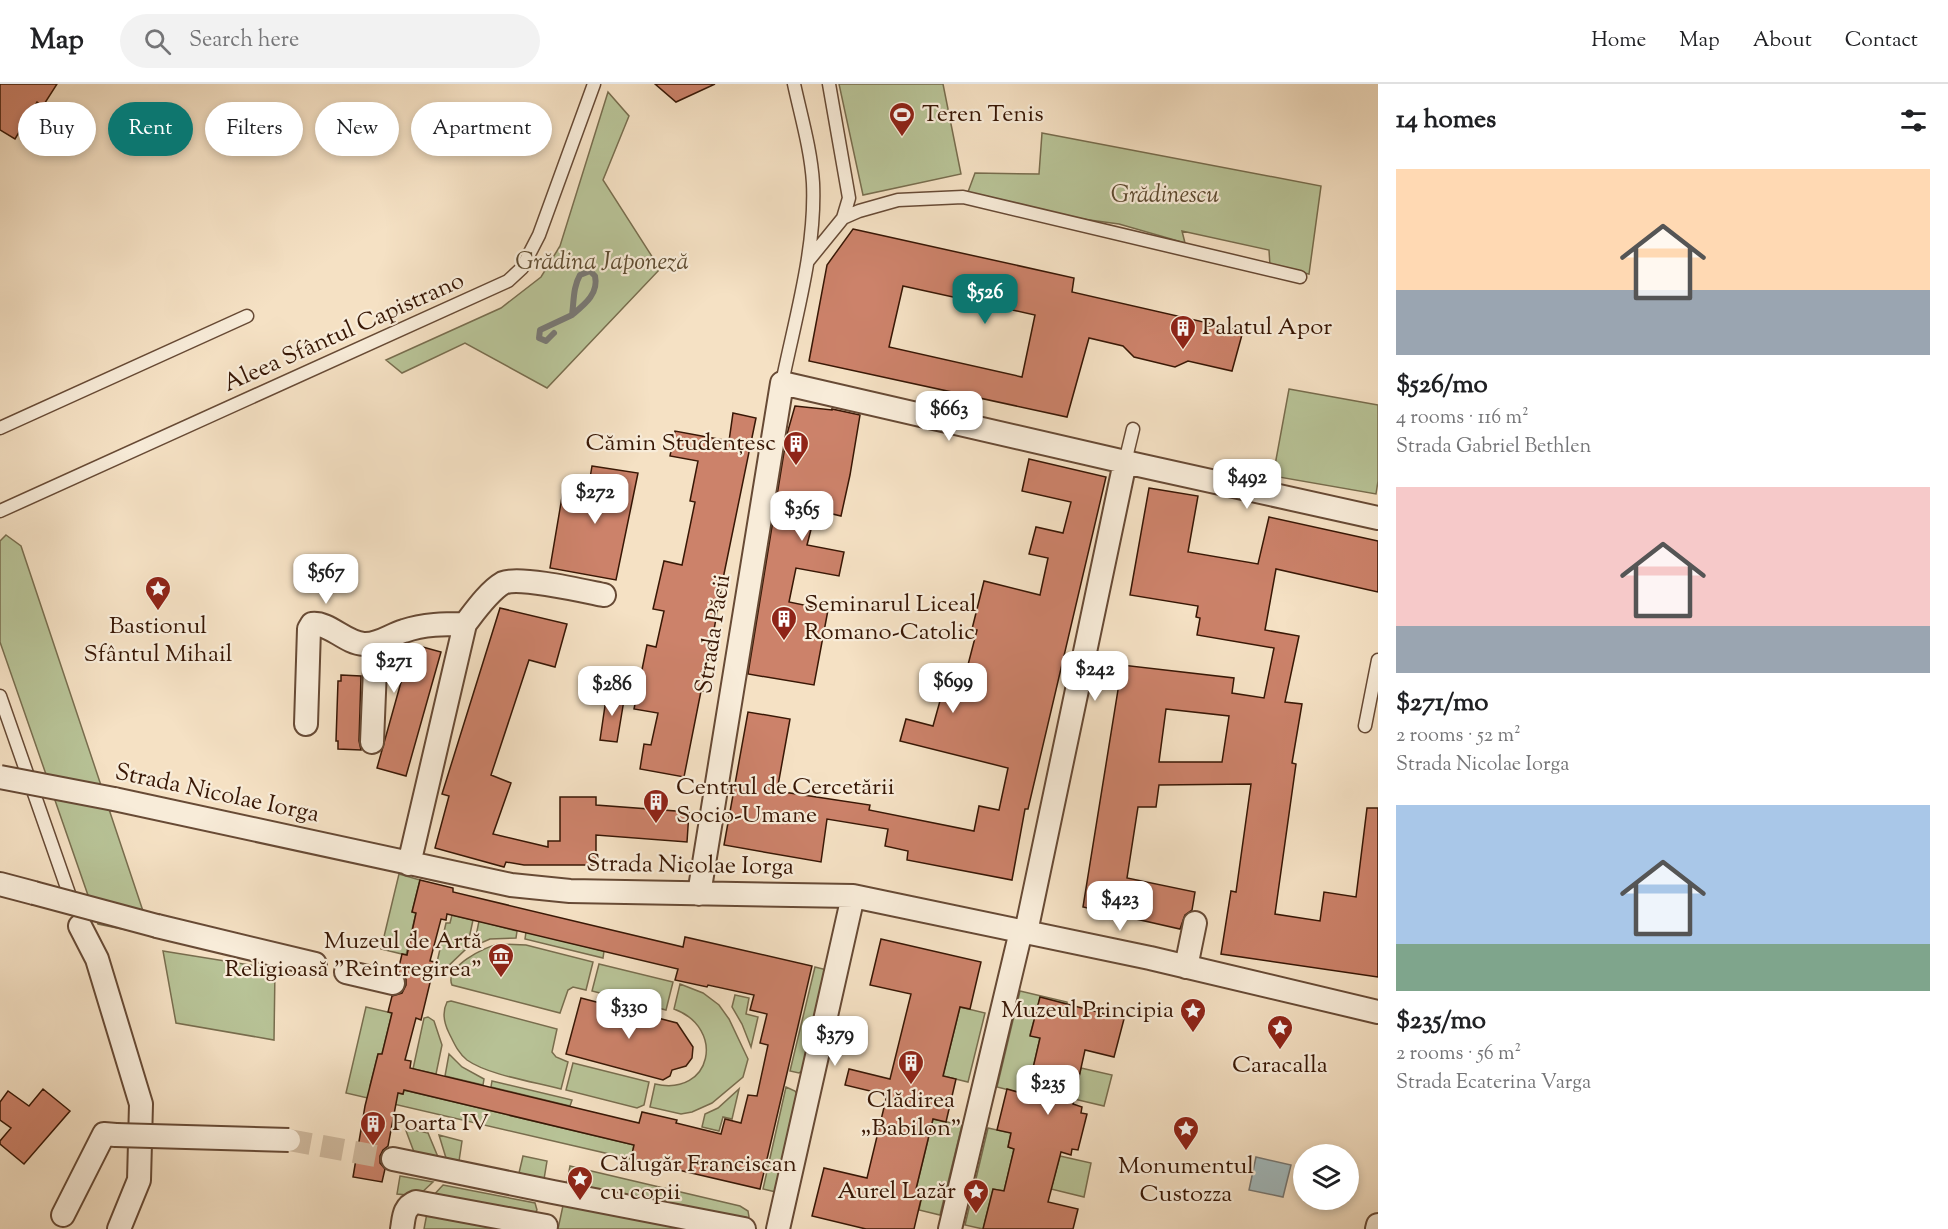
<!DOCTYPE html>
<html lang="en">
<head>
<meta charset="utf-8">
<style>
  body { margin:0; font-family:"Sorts Mill Goudy",serif; background:#f2f2f2; color:#202124; height:100vh; display:flex; flex-direction:column; font-size:22px; white-space:nowrap }
  * { box-sizing:border-box; margin:0 }
  p { font-size:20px; color:#757577 }
  .icon { flex:none; width:33px; height:33px; fill:none; stroke:currentColor; stroke-width:2; stroke-linecap:round; stroke-linejoin:round }
  .map { position:relative; flex:1; overflow:hidden }
  .panel { display:flex; flex-direction:column; background:#fff; width:570px }
  .panel>* { flex:none }
  .top-card { position:absolute; left:18px; top:18px; width:570px; height:54px; display:flex; gap:12px }
  .tools { position:absolute; left:1293px; top:1060px; display:grid; gap:12px }
  .tools a { display:grid; place-items:center; width:66px; height:66px; border-radius:50%; background:#fff; box-shadow:0 3px 9px #0003; font-size:30px }
  .price { position:absolute; translate:-50% -51px; padding:0 14px; border-radius:12px; background:#fff; color:#222; font-size:20px; line-height:39px; filter:drop-shadow(0 2px 3px #0008) }
  .price::after { content:''; position:absolute; left:50%; top:36px; width:18px; height:14px; margin-left:-9px; background:inherit; clip-path:polygon(0 0,100% 0,50% 100%) }
  .price.active { background:#0f766e; color:#fff }
  ul { padding:0; list-style:none }
  li { display:grid; align-content:center; gap:12px; height:318px; padding:0 18px }
  li span { display:grid; place-items:center; height:186px; border-radius:0px; color:#555 }
  li>.icon { margin-inline-start:auto }
  span .icon { width:108px; height:108px; fill:#fffc; stroke-width:1 }
  li b { font-size:26px }
  h2 { display:flex; justify-content:space-between; align-items:center; height:72px; padding:0 18px; font-size:26px }
  .chip { padding:0 21px; border-radius:27px; background:#fff; box-shadow:0 3px 9px #0003; font-size:21px; line-height:54px }
  .chip.active { background:#0f766e; color:#fff }
  header { display:flex; align-items:center; gap:36px; box-sizing:border-box; height:84px; padding:0 30px; background:#fff; border-bottom:2px solid #e0e0e0 }
  header strong { font-size:28px }
  nav { display:flex; gap:33px; margin-inline-start:auto; font-size:21px }
  .search { width:420px; height:54px; background:#f2f2f2; display:flex; align-items:center; gap:15px; box-sizing:border-box; padding:0 21px; border-radius:33px; color:#757577; font-size:22px }
  main { display:flex; flex:1; min-height:0 }
  .map>svg:first-child { display:block }
  .green { fill:#b8c397; stroke:#786d4e; stroke-width:1.5 }
  .water { fill:#a2bbbf; stroke:#787975; stroke-width:1.5 }
  .lines { fill:none; stroke-linecap:round; stroke-linejoin:round }
  .stream { stroke:#787975; stroke-width:6 }
  .building { fill:#cc826a; stroke:#381705; stroke-width:1.5; fill-rule:evenodd }
  .street-tunnel { stroke:#cfb99e; stroke-width:22; stroke-dasharray:22 11; stroke-linecap:butt }
  .lane-casing { stroke:#674a35; stroke-width:15 }
  .street-casing { stroke:#674a35; stroke-width:26 }
  .lane { stroke:#f8ecd9; stroke-width:12 }
  .street { stroke:#f8ecd9; stroke-width:22 }
  .street-bridge-casing { stroke:#674a35; stroke-width:26; stroke-linecap:butt }
  .street-bridge { stroke:#f8ecd9; stroke-width:22 }
  .labels { text-anchor:middle; dominant-baseline:central; stroke-width:4.5; stroke-linejoin:round; paint-order:stroke }
  .poi-label { font-size:24px; fill:#381705; stroke:#f8ecd9; text-anchor:start }
  .park-label { font-size:24px; font-style:italic; fill:#5e4b31; stroke:#f8ecd9 }
  .street-label { font-size:24px; fill:#381705; stroke:#f8ecd9 }
</style>
</head>
<body>
<header>
<strong>Map</strong>
<div class="search"><svg class="icon" aria-label="search" viewBox="0 0 24 24"><circle cx="10" cy="10" r="6"/><path d="M15 15l6 6"/></svg>Search here</div>
<nav><a>Home</a><a>Map</a><a>About</a><a>Contact</a></nav>
</header>
<main>
<div class="map">
<svg width="1378" height="1145" viewBox="0 0 1378 1145">
  <rect width="100%" height="100%" fill="#f5e1c4"/>
  <filter id="stains"><feTurbulence type="fractalNoise" baseFrequency=".00333" numOctaves="4"/><feColorMatrix values="0 0 0 0 .2 0 0 0 0 .09 0 0 0 0 .02 0 0 0 .5 -.17"/></filter>
  <radialGradient id="worn" r=".72"><stop offset=".6" stop-color="#630" stop-opacity="0"/><stop offset="1" stop-color="#630" stop-opacity=".3"/></radialGradient>
  <path class="green" d="M 839,0 L 943,0 L 961,90 L 863,111 Z
    M 608,8 L 629,32 L 603,96 L 660,185 L 547,304 L 465,259 L 402,289 L 386,276 L 501,224 L 541,193 L 560,162 Z
    M 1042,49 L 1321,102 L 1309,190 L 1270,182 L 1269,166 L 1182,147 L 1185,159 L 1119,140 L 1060,132 L 968,108 L 975,89 L 1039,90 Z
    M 1289,305 L 1378,321 L 1378,397 L 1376,410 L 1273,392 Z
    M 6,451 L 21,462 L 146,836 L 171,855 L 98,840 L 0,558 L 0,457 Z
    M 399,790 L 420,796 L 412,828 L 416,829 L 406,871 L 381,865 Z
    M 452,831 L 473,836 L 467,864 L 445,885 L 440,883 L 437,878 L 446,839 L 450,839 Z
    M 479,837 L 517,847 L 516,854 L 490,855 L 474,862 Z
    M 526,848 L 604,867 L 603,874 L 525,855 Z
    M 499,860 L 526,861 L 593,878 L 586,906 L 573,903 L 568,906 L 560,929 L 452,901 C 444,883 484,863 499,860 Z
    M 163,867 L 275,885 L 274,956 L 176,939 Z
    M 599,880 L 673,898 L 666,926 L 592,907 Z
    M 815,883 L 827,886 L 804,986 L 799,989 L 790,987 Z
    M 680,900 L 703,909 L 719,921 L 729,935 L 748,975 L 743,993 L 712,1019 L 692,1028 L 681,1030 L 650,1023 L 655,1000 C 712,1013 726,944 674,925 Z
    M 1020,907 L 1067,918 L 1067,920 L 1040,914 L 1030,951 L 1040,954 L 1030,997 L 1024,996 L 1021,1009 L 997,1003 Z
    M 735,911 L 749,914 L 746,930 L 758,933 L 751,963 L 742,940 L 732,923 Z
    M 451,917 L 557,945 L 552,968 L 556,973 L 568,978 L 561,1005 C 535,998 488,991 467,976 C 458,969 454,959 449,949 C 444,939 442,928 447,918 Z
    M 366,923 L 392,929 L 382,970 L 378,970 L 370,1002 L 403,1010 L 404,1006 L 634,1061 L 631,1075 L 346,1009 Z
    M 960,923 L 985,929 L 968,998 L 943,992 Z
    M 428,933 L 434,937 L 442,961 L 436,990 L 413,985 L 424,934 Z
    M 449,970 L 462,983 L 484,995 L 483,1001 L 445,992 Z
    M 573,979 L 649,998 L 644,1021 L 637,1024 L 566,1006 Z
    M 1081,984 L 1112,991 L 1104,1022 L 1074,1015 Z
    M 492,997 L 572,1016 L 570,1022 L 491,1003 Z
    M 786,1003 L 795,1007 L 798,1011 L 776,1108 L 763,1105 Z
    M 739,1005 L 732,1035 L 723,1033 L 719,1047 L 702,1043 L 705,1030 L 718,1024 Z
    M 933,1035 L 962,1041 L 940,1131 L 919,1126 L 923,1107 L 916,1105 Z
    M 405,1044 L 428,1049 L 438,1073 L 414,1068 Z
    M 988,1044 L 1011,1049 L 1008,1063 L 1014,1065 L 1004,1107 L 993,1105 L 983,1145 L 965,1141 Z
    M 439,1051 L 462,1057 L 459,1077 L 446,1074 Z
    M 523,1072 L 547,1077 L 544,1095 L 519,1089 Z
    M 1060,1072 L 1091,1079 L 1084,1113 L 1051,1105 Z
    M 570,1082 L 740,1122 L 748,1127 L 749,1133 L 743,1137 L 567,1099 Z
    M 400,1092 L 433,1098 L 418,1112 L 397,1110 Z
    M 443,1101 L 535,1119 L 537,1126 L 534,1131 L 431,1114 Z
    M 564,1117 L 691,1145 L 558,1145 Z
    M 427,1129 L 529,1145 L 424,1145 Z"/>
  <path class="water" d="M 1256,1073 L 1291,1081 L 1283,1113 L 1249,1106 Z"/>
  <g class="lines">
    <path class="stream" d="M 554,249 L 546,257 L 539,254 L 540,246 L 572,231 C 574,217 573,203 580,191 L 590,187 L 595,192 C 599,210 584,221 572,231"/>
  </g>
  <path class="building" d="M 0,0 L 57,0 L 43,22 L 37,18 L 15,55 L 0,46 Z
    M 655,0 L 715,0 L 676,18 Z
    M 853,145 L 1074,194 L 1072,208 L 1243,247 L 1232,287 L 1188,277 L 1175,283 L 1134,273 L 1123,262 L 1089,254 L 1067,333 L 809,277 L 827,181 ZM 903,202 L 1035,231 L 1022,293 L 889,263 Z
    M 795,322 L 832,326 L 832,325 L 860,331 L 850,391 L 841,432 L 816,426 L 807,461 L 844,468 L 839,492 L 796,484 L 789,518 L 828,526 L 814,601 L 748,590 L 787,350 Z
    M 733,329 L 756,334 L 724,490 L 703,607 L 701,607 L 684,693 L 640,685 L 644,660 L 651,661 L 658,629 L 634,625 L 647,561 L 656,563 L 664,527 L 653,525 L 664,477 L 682,481 L 695,418 L 690,417 L 698,377 L 670,372 L 675,347 L 729,357 Z
    M 1029,375 L 1106,393 L 1028,725 L 1025,725 L 1012,796 L 907,776 L 908,767 L 885,762 L 888,745 L 827,735 L 821,778 L 724,761 L 748,628 L 790,635 L 777,707 L 870,721 L 869,726 L 974,747 L 979,722 L 999,726 L 1008,684 L 900,657 L 906,635 L 933,642 L 945,599 L 962,604 L 977,546 L 972,545 L 984,497 L 1040,511 L 1048,474 L 1029,470 L 1036,443 L 1063,449 L 1071,418 L 1022,407 Z
    M 592,382 L 638,389 L 616,496 L 550,484 L 563,407 L 587,412 Z
    M 1149,404 L 1198,412 L 1188,468 L 1258,480 L 1269,433 L 1378,457 L 1378,508 L 1276,485 L 1265,546 L 1299,552 L 1285,618 L 1302,620 L 1292,679 L 1296,680 L 1275,830 L 1320,837 L 1324,808 L 1356,813 L 1367,724 L 1378,724 L 1378,893 L 1221,870 L 1231,807 L 1236,808 L 1251,700 L 1159,701 L 1156,723 L 1138,723 L 1127,794 L 1195,808 L 1192,826 L 1185,831 L 1180,845 L 1083,823 L 1122,581 L 1234,594 L 1232,609 L 1264,614 L 1274,564 L 1197,551 L 1200,534 L 1196,533 L 1198,522 L 1130,511 ZM 1166,625 L 1229,632 L 1222,678 L 1159,678 Z
    M 500,524 L 567,540 L 555,583 L 529,576 L 491,691 L 511,699 L 493,750 L 548,763 L 548,757 L 560,757 L 560,713 L 596,713 L 596,721 L 689,728 L 687,758 L 596,751 L 596,781 L 524,781 L 506,778 L 504,783 L 435,764 L 449,712 L 442,710 Z
    M 419,562 L 441,568 L 406,692 L 377,684 L 403,591 L 410,593 Z
    M 341,591 L 361,592 L 359,657 L 361,666 L 338,665 L 338,657 L 336,657 L 338,597 L 341,597 Z
    M 607,608 L 625,610 L 617,658 L 600,656 Z
    M 420,796 L 453,804 L 453,808 L 683,863 L 685,853 L 812,882 L 760,1105 L 631,1075 L 634,1061 L 404,1006 L 403,1010 L 398,1009 L 388,1062 L 383,1066 L 380,1072 L 380,1079 L 385,1085 L 382,1098 L 353,1093 L 365,1022 L 378,970 L 382,970 L 392,929 L 388,928 L 392,912 L 402,909 L 406,901 L 406,895 L 398,887 L 402,870 L 407,871 L 416,829 L 412,828 ZM 447,830 L 678,885 L 675,896 L 707,903 L 708,901 L 754,911 L 750,926 L 767,930 L 760,959 L 768,961 L 757,1012 L 748,1011 L 741,1039 L 725,1035 L 721,1050 L 676,1039 L 677,1036 L 642,1028 L 639,1039 L 410,984 L 411,977 L 405,976 L 416,934 L 421,936 L 435,878 L 430,877 L 441,835 L 446,836 Z
    M 881,855 L 981,878 L 970,925 L 960,923 L 943,992 L 956,995 L 946,1038 L 933,1035 L 916,1105 L 923,1107 L 914,1145 L 866,1145 L 812,1132 L 824,1084 L 867,1094 L 887,1011 L 845,1001 L 849,985 L 890,995 L 911,910 L 870,901 Z
    M 1040,913 L 1124,935 L 1114,973 L 1085,966 L 1073,1020 L 1082,1023 L 1081,1029 L 1087,1030 L 1078,1066 L 1072,1065 L 1071,1071 L 1061,1068 L 1048,1118 L 1078,1125 L 1073,1145 L 983,1145 L 993,1105 L 1004,1107 L 1014,1065 L 1008,1063 L 1011,1049 L 997,1046 L 1007,1005 L 1021,1009 L 1024,996 L 1030,997 L 1040,954 L 1030,952 Z
    M 581,914 L 677,939 L 693,963 L 692,974 L 686,982 L 672,986 L 670,992 L 663,996 L 566,970 Z
    M 43,1005 L 70,1027 L 24,1080 L 0,1060 L 0,1057 L 11,1044 L 0,1036 L 0,1018 L 8,1007 L 29,1022 Z"/>
  <g class="lines">
    <path class="street-tunnel" d="M 289,1056 L 393,1075"/>
    <defs>
      <path id="lane" d="M 843,134 L 859,127 L 898,116 L 963,113 L 1300,193
        M 808,177 L 843,134 L 849,114 L 829,0
        M 782,299 C 795,235 816,165 813,99 C 811,66 801,32 794,0
        M 0,344 L 247,232
        M 1125,378 L 1133,345
        M 0,427 L 508,197 L 522,184 L 539,151 L 594,0
        M 0,612 L 73,821
        M 1365,642 L 1378,576"/>
      <path id="street" d="M 306,640 L 309,545 L 312,540 C 329,538 345,559 364,560 C 379,561 390,551 404,547 C 424,540 445,540 465,540
        M 372,658 L 376,560
        M 114,715 L 511,801 L 570,807 L 853,812 L 1150,874 L 1378,928
        M 409,780 L 465,540 C 475,527 489,507 503,499 C 519,492 584,507 604,511
        M 0,800 L 34,809
        M 699,810 L 782,299 L 1125,378 L 1378,434
        M 80,842 L 97,875 L 141,1020 L 139,1096 L 119,1145
        M 157,842 L 315,880
        M 1026,848 L 1125,378
        M 1186,883 L 1195,839
        M 346,888 L 393,899
        M 393,1075 L 553,1108 L 744,1145
        M 63,1131 L 104,1050 L 116,1051
        M 402,1145 C 404,1134 403,1123 416,1118 L 546,1142
        M 778,1145 L 853,812
        M 950,1145 L 1021,847
        M 1377,1145 L 1378,1141"/>
    </defs>
    <use href="#lane" class="lane-casing"/>
    <use href="#street" class="street-casing"/>
    <use href="#lane" class="lane"/>
    <use href="#street" class="street"/>
    <defs>
      <path id="street-bridge" d="M 0,693 L 114,715
        M 34,809 L 157,842
        M 116,1051 L 289,1056"/>
    </defs>
    <use href="#street-bridge" class="street-bridge-casing"/>
    <use href="#street-bridge" class="street-bridge"/>
  </g>
  <defs>
    <symbol id="stadium-pin" viewBox="-11 -11 22 30"><path d="M0 17L-7.5 6A9.5 9.5 0 1 1 7.5 6Z" fill="#8f2418" stroke="#f8ecd9"/><path d="M0-5a6.5 5 0 1 0 0 10a6.5 5 0 1 0 0-10ZM-3.5-1.8h7v3.6h-7Z" fill="#fff"/></symbol>
    <symbol id="building-pin" viewBox="-11 -11 22 30"><path d="M0 17L-7.5 6A9.5 9.5 0 1 1 7.5 6Z" fill="#8f2418" stroke="#f8ecd9"/><path d="M-4-6H4V6H1V3H-1V6H-4ZM-2.5-4.3h1.7v1.8h-1.7ZM.8-4.3h1.7v1.8H.8ZM-2.5-1h1.7V.8h-1.7ZM.8-1h1.7V.8H.8Z" fill="#fff"/></symbol>
    <symbol id="sight-pin" viewBox="-11 -11 22 30"><path d="M0 17L-7.5 6A9.5 9.5 0 1 1 7.5 6Z" fill="#8f2418" stroke="#f8ecd9"/><path d="M0-6L1.8-2.2L6-1.7L2.9 1.2L3.7 5.4L0 3.3L-3.7 5.4L-2.9 1.2L-6-1.7L-1.8-2.2Z" fill="#fff"/></symbol>
    <symbol id="museum-pin" viewBox="-11 -11 22 30"><path d="M0 17L-7.5 6A9.5 9.5 0 1 1 7.5 6Z" fill="#8f2418" stroke="#f8ecd9"/><path d="M0-6L6-3V-2H-6V-3ZM-5-1h2V3h-2ZM-1-1h2V3h-2ZM3-1h2V3H3ZM-6 4H6V6H-6Z" fill="#fff"/></symbol>
  </defs>
  <g fill-rule="evenodd">
    <use href="#stadium-pin" x="887" y="16" width="30" height="40"/>
    <use href="#building-pin" x="1168" y="229" width="30" height="40"/>
    <use href="#building-pin" x="781" y="345" width="30" height="40"/>
    <use href="#sight-pin" x="143" y="490" width="30" height="40"/>
    <use href="#building-pin" x="769" y="520" width="30" height="40"/>
    <use href="#building-pin" x="641" y="703" width="30" height="40"/>
    <use href="#museum-pin" x="486" y="857" width="30" height="40"/>
    <use href="#sight-pin" x="1178" y="912" width="30" height="40"/>
    <use href="#sight-pin" x="1265" y="929" width="30" height="40"/>
    <use href="#building-pin" x="896" y="964" width="30" height="40"/>
    <use href="#building-pin" x="358" y="1025" width="30" height="40"/>
    <use href="#sight-pin" x="1171" y="1030" width="30" height="40"/>
    <use href="#sight-pin" x="565" y="1080" width="30" height="40"/>
    <use href="#sight-pin" x="961" y="1093" width="30" height="40"/>
  </g>
  <g class="labels">
    <g class="poi-label">
      <text x="922" y="31">Teren Tenis</text>
      <text x="1202" y="244">Palatul Apor</text>
      <text x="776" y="360" text-anchor="end">Cămin Studențesc</text>
      <text x="804" y="521">Seminarul Liceal<tspan x="804" dy="28">Romano-Catolic</tspan></text>
      <text x="158" y="543" text-anchor="middle">Bastionul<tspan x="158" dy="28">Sfântul Mihail</tspan></text>
      <text x="676" y="704">Centrul de Cercetării<tspan x="676" dy="28">Socio-Umane</tspan></text>
      <text x="482" y="858" text-anchor="end">Muzeul de Artă<tspan x="482" dy="28">Religioasă "Reîntregirea"</tspan></text>
      <text x="1174" y="927" text-anchor="end">Muzeul Principia</text>
      <text x="1280" y="982" text-anchor="middle">Caracalla</text>
      <text x="911" y="1017" text-anchor="middle">Clădirea<tspan x="911" dy="28">„Babilon”</tspan></text>
      <text x="392" y="1040">Poarta IV</text>
      <text x="600" y="1081">Călugăr Franciscan<tspan x="600" dy="28">cu copii</tspan></text>
      <text x="1186" y="1083" text-anchor="middle">Monumentul<tspan x="1186" dy="28">Custozza</tspan></text>
      <text x="956" y="1108" text-anchor="end">Aurel Lazăr</text>
    </g>
    <g class="park-label">
      <text x="1165" y="112">Grădinescu</text>
      <text x="602" y="179">Grădina Japoneză</text>
    </g>
    <g class="street-label">
      <text transform="translate(344 249) rotate(-24)">Aleea Sfântul Capistrano</text>
      <text transform="translate(714 550) rotate(-81)">Strada Păcii</text>
      <text transform="translate(217 710) rotate(12)">Strada Nicolae Iorga</text>
      <text transform="translate(690 782) rotate(1)">Strada Nicolae Iorga</text>
    </g>
  </g>
  <rect width="100%" height="100%" filter="url(#stains)"/>
  <rect width="100%" height="100%" fill="url(#worn)"/>
</svg>
<div class="tools">
<a><svg class="icon" aria-label="layers" viewBox="0 0 24 24"><path d="M12 4l9 5-9 5-9-5zM3 14l9 5 9-5"/></svg></a>
</div>
<b class="price active" style="left:985px;top:241px">$526</b>
<b class="price" style="left:949px;top:358px">$663</b>
<b class="price" style="left:1247px;top:426px">$492</b>
<b class="price" style="left:595px;top:441px">$272</b>
<b class="price" style="left:802px;top:458px">$365</b>
<b class="price" style="left:326px;top:521px">$567</b>
<b class="price" style="left:394px;top:610px">$271</b>
<b class="price" style="left:1095px;top:618px">$242</b>
<b class="price" style="left:953px;top:630px">$699</b>
<b class="price" style="left:612px;top:633px">$286</b>
<b class="price" style="left:1120px;top:848px">$423</b>
<b class="price" style="left:629px;top:956px">$330</b>
<b class="price" style="left:835px;top:983px">$379</b>
<b class="price" style="left:1048px;top:1032px">$235</b>
<div class="top-card">
<a class="chip">Buy</a>
<a class="chip active">Rent</a>
<a class="chip">Filters</a>
<a class="chip">New</a>
<a class="chip">Apartment</a>
</div>
</div>
<section class="panel">
<h2>14 homes<svg class="icon" aria-label="filters" viewBox="0 0 24 24"><path d="M4 7h16M4 17h16"/><circle cx="9" cy="7" r="2"/><circle cx="15" cy="17" r="2"/></svg></h2>
<ul>
<li><span style="background:linear-gradient(#ffd9b3 65%,#9aa5b1 0)"><svg class="icon" aria-label="home" viewBox="0 0 24 24"><path d="M3 11l9-7 9 7M6 9v11h12V9"/></svg></span><div><b>$526/mo</b><p>4 rooms · 116 m²</p><p>Strada Gabriel Bethlen</p></div></li>
<li><span style="background:linear-gradient(#f6c9c9 75%,#9aa5b1 0)"><svg class="icon" aria-label="home" viewBox="0 0 24 24"><path d="M3 11l9-7 9 7M6 9v11h12V9"/></svg></span><div><b>$271/mo</b><p>2 rooms · 52 m²</p><p>Strada Nicolae Iorga</p></div></li>
<li><span style="background:linear-gradient(#a9c7e8 75%,#7fa58c 0)"><svg class="icon" aria-label="home" viewBox="0 0 24 24"><path d="M3 11l9-7 9 7M6 9v11h12V9"/></svg></span><div><b>$235/mo</b><p>2 rooms · 56 m²</p><p>Strada Ecaterina Varga</p></div></li>
</ul>
</section>
</main>
</body>
</html>
